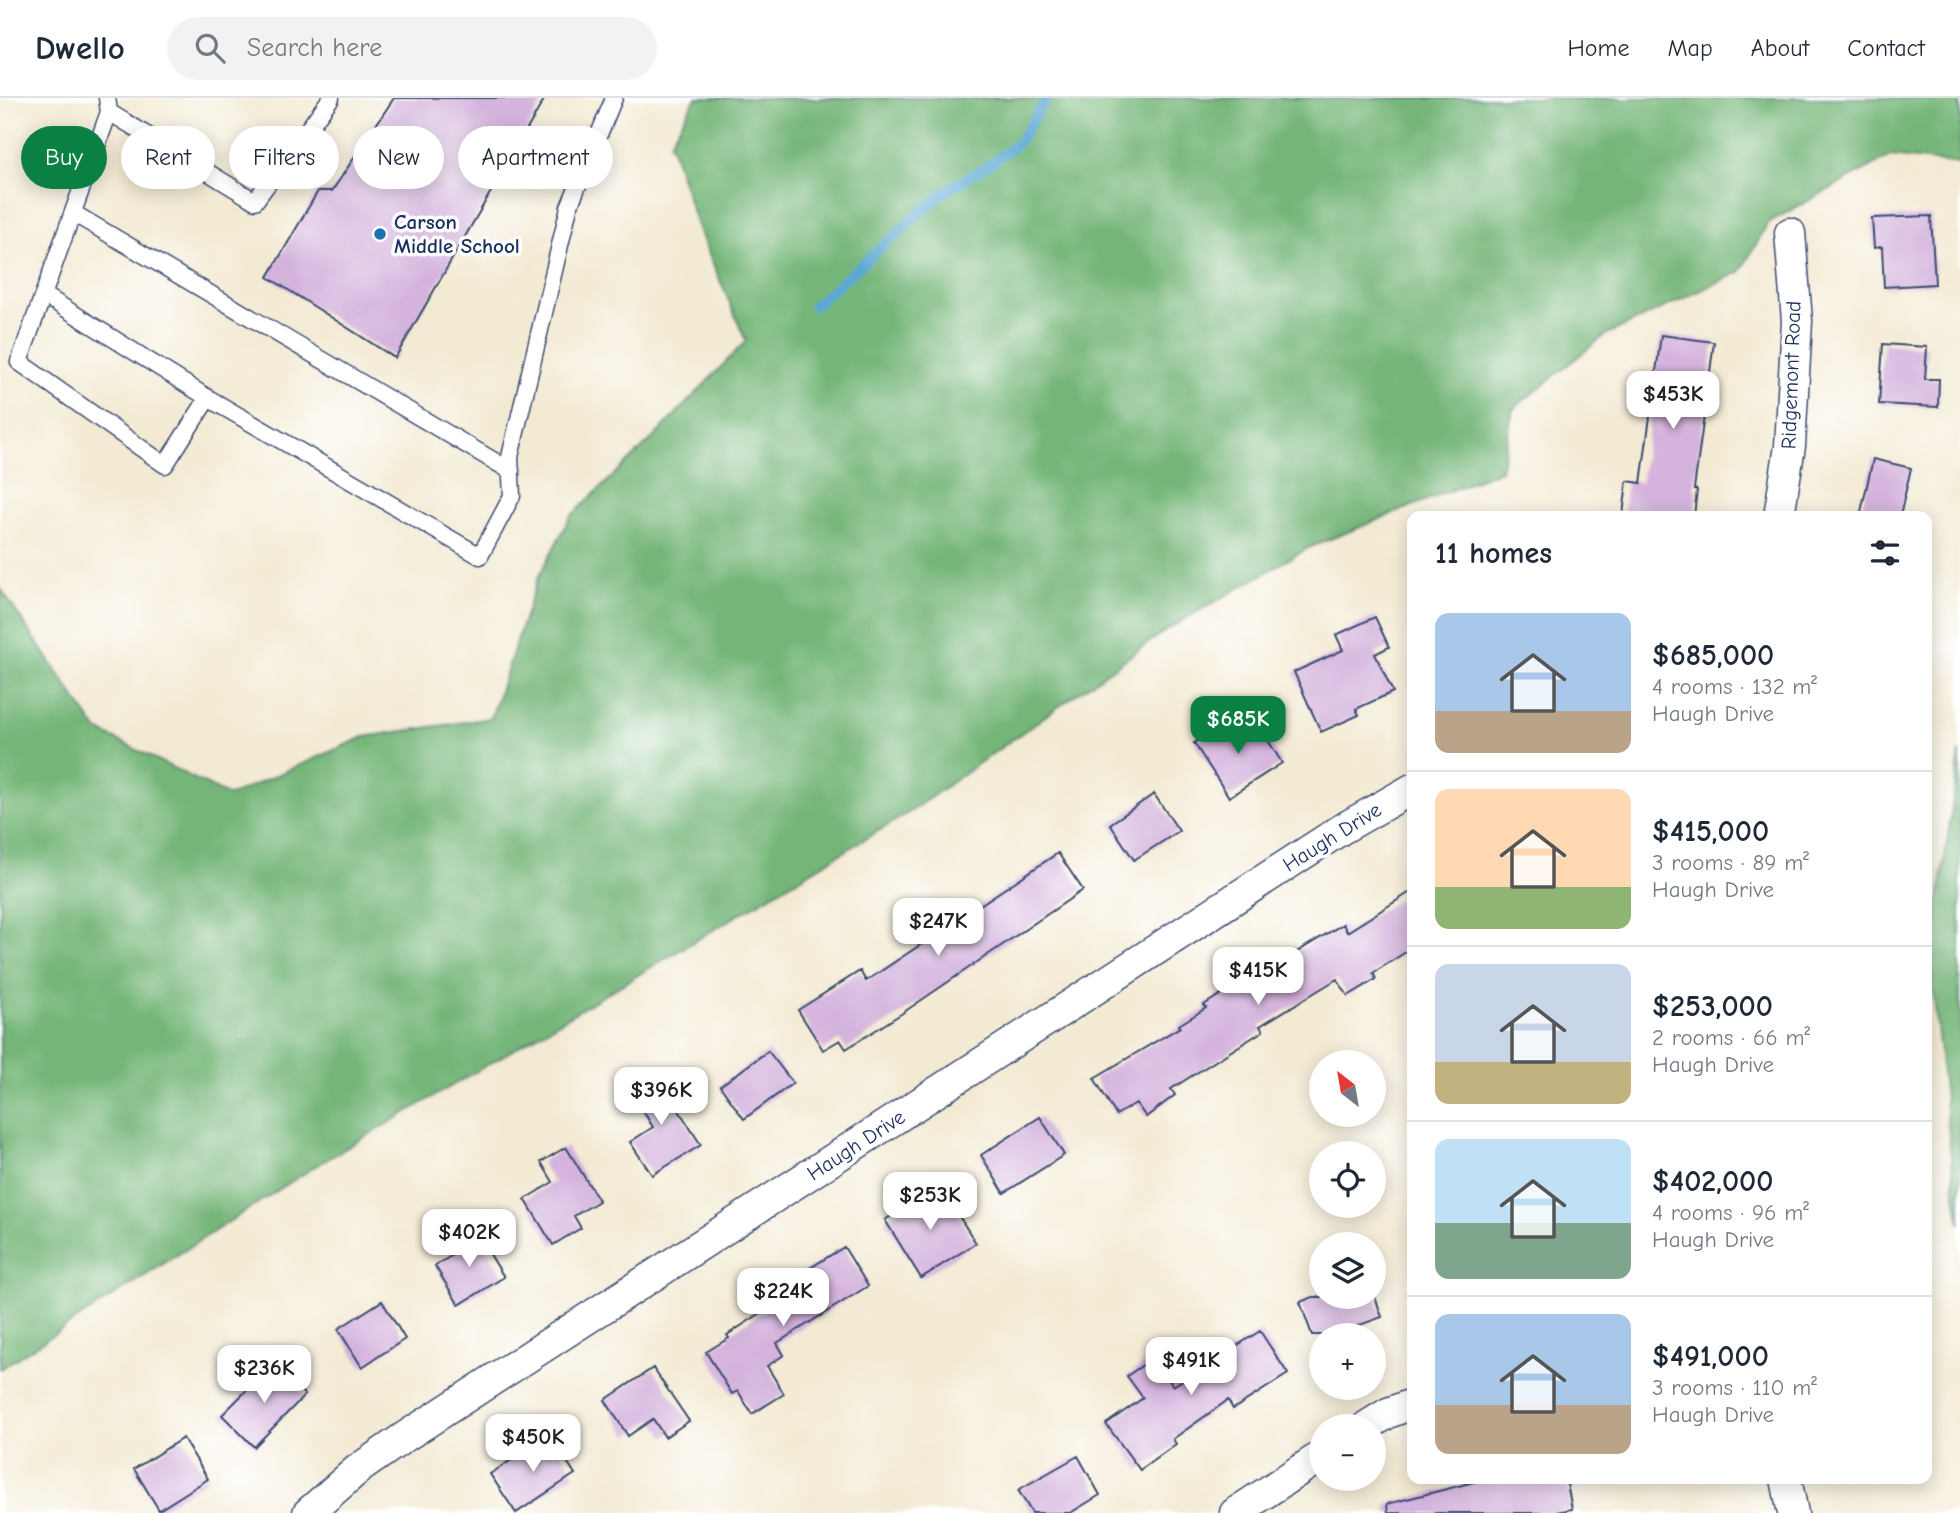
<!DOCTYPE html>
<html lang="en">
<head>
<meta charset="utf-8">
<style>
  body { margin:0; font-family:"Comic Neue",sans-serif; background:#f2f2f3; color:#1f2937; height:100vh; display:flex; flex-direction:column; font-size:26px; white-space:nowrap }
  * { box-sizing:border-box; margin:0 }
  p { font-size:23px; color:#747a83 }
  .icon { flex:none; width:38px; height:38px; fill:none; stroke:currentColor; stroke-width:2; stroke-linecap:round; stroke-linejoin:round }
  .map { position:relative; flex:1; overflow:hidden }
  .panel { position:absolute; left:1407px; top:413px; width:525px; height:973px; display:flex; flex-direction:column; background:#fff; border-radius:14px; box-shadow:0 4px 18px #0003 }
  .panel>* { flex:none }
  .guide { position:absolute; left:21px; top:28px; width:665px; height:63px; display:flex; gap:14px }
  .needle { width:46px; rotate:329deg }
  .fabs { position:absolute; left:1309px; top:952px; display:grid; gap:14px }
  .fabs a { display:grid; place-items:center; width:77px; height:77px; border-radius:50%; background:#fff; box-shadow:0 4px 18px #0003; font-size:35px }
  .price { position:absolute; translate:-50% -60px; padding:0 16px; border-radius:14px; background:#fff; color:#222; font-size:23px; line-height:46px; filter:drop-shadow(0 2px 4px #0008) }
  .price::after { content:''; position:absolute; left:50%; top:42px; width:21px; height:16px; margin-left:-10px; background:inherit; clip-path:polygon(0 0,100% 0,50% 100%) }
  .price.active { background:#0b8043; color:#fff }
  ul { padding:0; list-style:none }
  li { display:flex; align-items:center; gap:21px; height:175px; padding:0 28px }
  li+li { border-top:2px solid #e0e1e3 }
  li span { display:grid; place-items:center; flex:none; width:196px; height:140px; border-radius:14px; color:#555 }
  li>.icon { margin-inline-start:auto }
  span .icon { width:84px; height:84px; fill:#fffc; stroke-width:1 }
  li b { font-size:30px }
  h2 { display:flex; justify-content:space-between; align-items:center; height:84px; padding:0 28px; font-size:30px }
  .chip { padding:0 24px; border-radius:32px; background:#fff; box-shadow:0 4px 18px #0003; font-size:24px; line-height:63px }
  .chip.active { background:#0b8043; color:#fff }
  header { display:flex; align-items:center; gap:42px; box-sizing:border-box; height:98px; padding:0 35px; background:#fff; border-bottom:2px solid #e0e1e3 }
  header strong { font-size:33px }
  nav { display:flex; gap:38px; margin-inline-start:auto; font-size:24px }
  .search { width:490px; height:63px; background:#f2f2f3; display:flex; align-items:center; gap:18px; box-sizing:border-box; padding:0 24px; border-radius:38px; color:#747a83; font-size:26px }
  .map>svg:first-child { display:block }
  .forest { fill:#75b678; stroke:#48726b; stroke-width:2 }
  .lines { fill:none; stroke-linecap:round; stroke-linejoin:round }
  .stream { stroke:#5ba8d4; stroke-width:10 }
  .building { fill:#d4b3dd }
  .service-casing { stroke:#3b4b70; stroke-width:19 }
  .minor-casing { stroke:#3b4b70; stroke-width:33 }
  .service { stroke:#fff; stroke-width:16 }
  .minor { stroke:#fff; stroke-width:30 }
  .poi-dot { fill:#1f6fb2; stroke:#fff; stroke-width:2.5 }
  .labels { text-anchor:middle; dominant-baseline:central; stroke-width:7; stroke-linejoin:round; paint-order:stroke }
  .poi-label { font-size:21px; font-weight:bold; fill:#1b2f5e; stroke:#fff; text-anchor:start }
  .street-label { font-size:21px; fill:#1b2f5e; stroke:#fff }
</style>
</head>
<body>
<header>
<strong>Dwello</strong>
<div class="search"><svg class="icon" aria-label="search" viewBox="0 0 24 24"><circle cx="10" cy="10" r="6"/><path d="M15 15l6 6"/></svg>Search here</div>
<nav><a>Home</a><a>Map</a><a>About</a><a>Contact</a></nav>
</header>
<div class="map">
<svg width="1960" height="1415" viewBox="0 0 1960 1415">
  <rect width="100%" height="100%" fill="#fff"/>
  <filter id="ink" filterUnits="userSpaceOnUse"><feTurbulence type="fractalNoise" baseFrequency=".0143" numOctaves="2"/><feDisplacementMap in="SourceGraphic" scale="14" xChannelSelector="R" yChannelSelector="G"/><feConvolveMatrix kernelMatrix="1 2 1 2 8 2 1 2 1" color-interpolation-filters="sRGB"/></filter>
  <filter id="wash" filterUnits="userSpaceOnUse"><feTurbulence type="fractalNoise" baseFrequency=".00686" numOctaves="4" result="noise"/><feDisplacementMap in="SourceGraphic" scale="28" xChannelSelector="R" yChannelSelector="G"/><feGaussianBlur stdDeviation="1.57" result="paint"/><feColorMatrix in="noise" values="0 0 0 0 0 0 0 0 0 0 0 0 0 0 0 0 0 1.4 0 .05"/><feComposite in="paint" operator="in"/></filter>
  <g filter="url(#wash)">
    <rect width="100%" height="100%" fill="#f3ead3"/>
    <path class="forest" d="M 696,0 L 1960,0 L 1960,66 L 1890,58 L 1769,124 L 1740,174 L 1605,237 L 1513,311 L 1501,372 L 1308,450 L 1168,531 L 910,714 L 516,950 L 314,1069 L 0,1271 L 0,490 L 97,632 L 229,698 L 364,639 L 491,620 L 538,480 L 570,419 L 653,340 L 746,243 L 697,128 L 670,44 Z
      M 1960,653 L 1960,1126 L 1956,1103 L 1930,864 Z"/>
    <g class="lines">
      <path class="stream" d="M 814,208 L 947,92 L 989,67 L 1018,45 L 1047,0"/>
    </g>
    <g id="blocks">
      <path class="building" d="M 394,0 L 545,0 L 395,260 L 268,179 L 318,93 L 332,93 Z
        M 1931,118 L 1935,186 L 1884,189 L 1882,149 L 1874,150 L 1872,120 Z
        M 1661,237 L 1714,244 L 1694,391 L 1697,392 L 1694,418 L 1623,418 L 1627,383 L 1641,385 Z
        M 1883,246 L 1927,249 L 1925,281 L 1939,281 L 1938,309 L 1879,306 Z
        M 1873,361 L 1911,370 L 1900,418 L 1860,418 Z
        M 1375,519 L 1389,549 L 1375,556 L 1393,594 L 1356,611 L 1359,617 L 1321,634 L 1294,574 L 1343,552 L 1336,537 Z
        M 1256,623 L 1282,665 L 1229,699 L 1194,645 L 1223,626 L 1231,639 Z
        M 1154,696 L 1179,733 L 1134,762 L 1110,726 Z
        M 1058,755 L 1083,792 L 901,916 L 846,951 L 840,942 L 823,952 L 798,912 L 860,873 L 866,883 Z
        M 1412,793 L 1412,850 L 1373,875 L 1376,881 L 1348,898 L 1337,881 L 1260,928 L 1263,933 L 1171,991 L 1175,997 L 1146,1019 L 1136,1005 L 1116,1017 L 1094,980 L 1180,929 L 1179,927 L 1206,910 L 1204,907 L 1234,888 L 1236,891 L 1343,826 L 1347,834 Z
        M 768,953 L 793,985 L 744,1021 L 720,988 Z
        M 655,975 L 701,1047 L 652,1077 L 630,1044 L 653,1029 L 630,992 Z
        M 1040,1019 L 1064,1057 L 1004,1095 L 981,1057 Z
        M 566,1049 L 599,1103 L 574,1118 L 581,1130 L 553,1147 L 525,1101 L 553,1084 L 541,1064 Z
        M 939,1087 L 976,1145 L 921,1180 L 885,1122 Z
        M 475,1132 L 504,1179 L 459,1207 L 435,1168 L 459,1153 L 454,1145 Z
        M 844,1149 L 868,1188 L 777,1245 L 784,1257 L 767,1268 L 784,1296 L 752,1316 L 738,1293 L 732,1296 L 706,1254 L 729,1240 L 727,1237 L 792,1195 L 786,1185 Z
        M 1313,1199 L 1375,1199 L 1382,1219 L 1354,1229 L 1357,1237 L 1312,1237 L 1300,1204 Z
        M 382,1203 L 405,1241 L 362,1269 L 338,1231 Z
        M 1260,1233 L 1288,1276 L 1233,1311 L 1228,1302 L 1173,1341 L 1176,1346 L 1140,1372 L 1106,1326 L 1143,1300 L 1127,1278 L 1153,1260 L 1173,1288 Z
        M 274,1265 L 305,1297 L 254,1349 L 222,1317 Z
        M 653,1270 L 689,1323 L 665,1339 L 653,1321 L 628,1338 L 605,1302 Z
        M 550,1337 L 575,1376 L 516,1415 L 490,1376 Z
        M 183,1340 L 208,1381 L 159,1412 L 134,1371 Z
        M 1078,1358 L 1100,1397 L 1070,1415 L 1032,1415 L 1018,1392 Z
        M 1486,1381 L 1566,1381 L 1572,1411 L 1551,1415 L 1388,1415 L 1387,1406 Z"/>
    </g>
  </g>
  <g filter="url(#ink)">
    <use href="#blocks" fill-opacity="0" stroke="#3b4b70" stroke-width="2"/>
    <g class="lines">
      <defs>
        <path id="service" d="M 107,0 L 109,14 L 19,264 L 165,367 L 208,300 L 480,458 L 512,398 L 510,359 L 569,109 L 614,0
          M 109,14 L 255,103 L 331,0
          M 73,115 L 511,373
          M 44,197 L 208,300"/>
        <path id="minor" d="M 1779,418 L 1790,348 L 1797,223 L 1790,135
          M 1367,1328 L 1388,1315 L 1412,1306
          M 1786,1381 L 1793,1415
          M 308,1415 L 357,1372 L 403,1340 L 1342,731 L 1412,691
          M 1235,1415 L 1321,1358"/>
      </defs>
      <use href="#service" class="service-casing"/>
      <use href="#minor" class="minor-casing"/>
      <use href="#service" class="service"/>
      <use href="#minor" class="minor"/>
    </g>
  </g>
  <circle class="poi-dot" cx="380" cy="136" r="7"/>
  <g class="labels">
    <g class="poi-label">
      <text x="394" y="124">Carson<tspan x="394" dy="24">Middle School</tspan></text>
    </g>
    <g class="street-label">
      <text transform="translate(1791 277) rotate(-88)">Ridgemont Road</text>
      <text transform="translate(1332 739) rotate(-32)">Haugh Drive</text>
      <text transform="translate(856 1047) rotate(-33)">Haugh Drive</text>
    </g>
  </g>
</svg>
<div class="fabs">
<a><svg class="needle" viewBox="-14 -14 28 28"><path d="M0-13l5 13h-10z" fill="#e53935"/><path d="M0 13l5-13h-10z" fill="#747a83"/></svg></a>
<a><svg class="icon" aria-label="locate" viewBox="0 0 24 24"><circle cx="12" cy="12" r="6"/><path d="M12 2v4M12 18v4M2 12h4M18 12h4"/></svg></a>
<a><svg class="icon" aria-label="layers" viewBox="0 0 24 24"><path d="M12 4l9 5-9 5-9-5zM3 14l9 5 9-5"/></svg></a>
<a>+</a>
<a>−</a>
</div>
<b class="price" style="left:1673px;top:333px">$453K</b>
<b class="price active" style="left:1238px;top:658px">$685K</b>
<b class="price" style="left:938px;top:860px">$247K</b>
<b class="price" style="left:1258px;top:909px">$415K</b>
<b class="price" style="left:661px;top:1029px">$396K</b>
<b class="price" style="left:930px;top:1134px">$253K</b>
<b class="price" style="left:469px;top:1171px">$402K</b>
<b class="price" style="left:783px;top:1230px">$224K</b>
<b class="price" style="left:1191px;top:1299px">$491K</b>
<b class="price" style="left:264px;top:1307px">$236K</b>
<b class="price" style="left:533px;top:1376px">$450K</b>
<div class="guide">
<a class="chip active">Buy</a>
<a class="chip">Rent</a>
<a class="chip">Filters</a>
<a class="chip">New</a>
<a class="chip">Apartment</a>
</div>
<section class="panel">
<h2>11 homes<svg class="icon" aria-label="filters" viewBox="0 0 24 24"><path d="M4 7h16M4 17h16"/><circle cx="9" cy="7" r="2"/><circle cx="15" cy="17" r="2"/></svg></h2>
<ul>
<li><span style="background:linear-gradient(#a9c7e8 70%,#b9a48a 0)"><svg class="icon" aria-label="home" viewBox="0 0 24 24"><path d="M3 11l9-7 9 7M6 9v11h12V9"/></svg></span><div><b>$685,000</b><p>4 rooms · 132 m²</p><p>Haugh Drive</p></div></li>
<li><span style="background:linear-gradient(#ffd9b3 70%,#8fb573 0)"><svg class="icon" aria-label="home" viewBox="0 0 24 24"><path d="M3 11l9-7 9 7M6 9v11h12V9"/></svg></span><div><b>$415,000</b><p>3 rooms · 89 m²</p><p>Haugh Drive</p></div></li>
<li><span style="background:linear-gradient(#c9d6e8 70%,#c2b280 0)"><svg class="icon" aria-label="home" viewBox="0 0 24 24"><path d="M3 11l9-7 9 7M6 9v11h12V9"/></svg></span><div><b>$253,000</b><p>2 rooms · 66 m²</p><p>Haugh Drive</p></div></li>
<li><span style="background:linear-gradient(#bfe0f5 60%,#7fa58c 0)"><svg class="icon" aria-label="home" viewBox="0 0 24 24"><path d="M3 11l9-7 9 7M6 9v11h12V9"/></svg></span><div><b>$402,000</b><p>4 rooms · 96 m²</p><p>Haugh Drive</p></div></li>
<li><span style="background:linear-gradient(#a9c7e8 65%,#b9a48a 0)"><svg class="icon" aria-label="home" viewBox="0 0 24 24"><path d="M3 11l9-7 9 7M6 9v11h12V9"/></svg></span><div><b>$491,000</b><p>3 rooms · 110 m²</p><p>Haugh Drive</p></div></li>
</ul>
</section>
</div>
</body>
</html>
